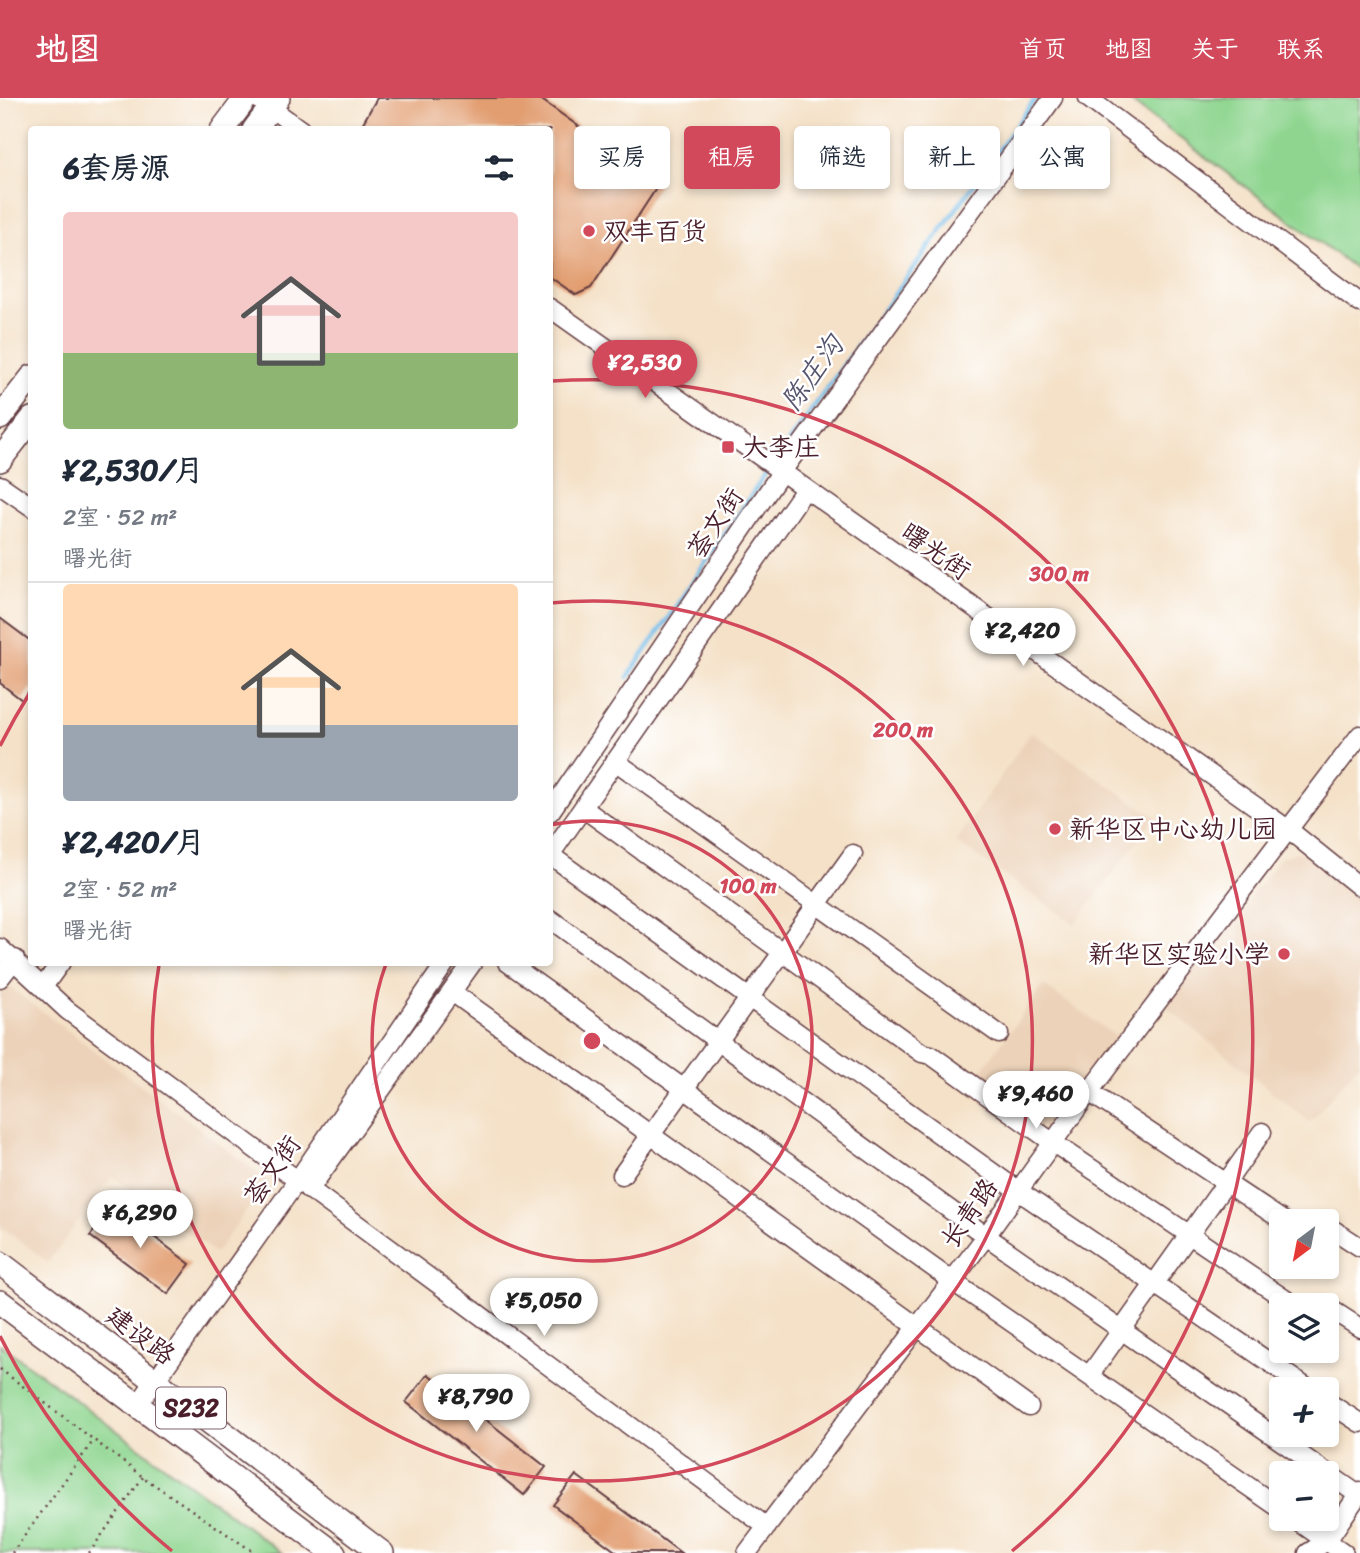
<!DOCTYPE html>
<html lang="zh">
<head>
<meta charset="utf-8">
<style>
  body { margin:0; font-family:Sriracha,"LXGW WenKai TC",sans-serif; background:#f2f2f3; color:#1f2937; height:100vh; display:flex; flex-direction:column; font-size:26px; white-space:nowrap }
  * { box-sizing:border-box; margin:0 }
  p { font-size:23px; color:#747a83 }
  .icon { flex:none; width:38px; height:38px; fill:none; stroke:currentColor; stroke-width:2; stroke-linecap:round; stroke-linejoin:round }
  .map { position:relative; flex:1; overflow:hidden }
  .details { position:absolute; left:28px; top:28px; width:525px; height:840px; display:flex; flex-direction:column; background:#fff; border-radius:7px; box-shadow:0 4px 10px #0003 }
  .details>* { flex:none }
  .banner { position:absolute; left:574px; top:28px; width:665px; height:63px; display:flex; gap:14px }
  .needle { width:46px; rotate:212deg }
  .buttons { position:absolute; left:1269px; top:1111px; display:grid; gap:14px }
  .buttons a { display:grid; place-items:center; width:70px; height:70px; border-radius:7px; background:#fff; box-shadow:0 4px 10px #0003; font-size:35px }
  .price { position:absolute; translate:-50% -60px; padding:0 16px; border-radius:24px; background:#fff; color:#222; font-size:23px; line-height:46px; filter:drop-shadow(0 2px 4px #0008) }
  .price::after { content:''; position:absolute; left:50%; top:42px; width:21px; height:16px; margin-left:-10px; background:inherit; clip-path:polygon(0 0,100% 0,50% 100%) }
  .price.on { background:#d1495b; color:#fff }
  ul { padding:0; list-style:none }
  li { display:grid; align-content:center; gap:14px; height:371px; padding:0 35px }
  li+li { border-top:2px solid #e0e1e3 }
  li span { display:grid; place-items:center; height:217px; border-radius:7px; color:#555 }
  li>.icon { margin-inline-start:auto }
  span .icon { width:126px; height:126px; fill:#fffc; stroke-width:1 }
  li b { font-size:30px }
  h2 { display:flex; justify-content:space-between; align-items:center; height:84px; padding:0 35px; font-size:30px }
  .pill { padding:0 24px; border-radius:7px; background:#fff; box-shadow:0 4px 10px #0003; font-size:24px; line-height:63px }
  .pill.on { background:#d1495b; color:#fff }
  header { display:flex; align-items:center; gap:42px; box-sizing:border-box; height:98px; padding:0 35px; background:#d1495b; color:#fff }
  header strong { font-size:33px }
  nav { display:flex; gap:38px; margin-inline-start:auto; font-size:24px }
  .map>svg:first-child { display:block }
  .built { fill:#ecd2b8 }
  .green { fill:#8fd590; stroke:#6c7a5e; stroke-width:2 }
  .lines { fill:none; stroke-linecap:round; stroke-linejoin:round }
  .stream { stroke:#6ebce9; stroke-width:4.5 }
  .building { fill:#e29e71 }
  .minor-casing { stroke:#643c42; stroke-width:21 }
  .major-casing { stroke:#643c42; stroke-width:26 }
  .path { stroke:#643c42; stroke-width:2.5; stroke-dasharray:2 5; stroke-linecap:butt }
  .minor { stroke:#fff; stroke-width:18 }
  .major { stroke:#fff; stroke-width:23 }
  .ring { fill:none; stroke:#d1495b; stroke-width:3.5 }
  .poi-dot { fill:#d1495b; stroke:#fff; stroke-width:2.5 }
  .labels { text-anchor:middle; dominant-baseline:central; stroke-width:5; stroke-linejoin:round; paint-order:stroke }
  .shield { fill:#fff; stroke:#80626b; stroke-width:2 }
  .shield-label { font-size:24px; font-weight:bold; fill:#4a1f2b }
  .poi-label { font-size:26px; fill:#4a1f2b; stroke:#fff; text-anchor:start }
  .street-label { font-size:26px; fill:#4a1f2b; stroke:#fff }
  .water-label { font-size:28px; font-style:italic; fill:#57566e; stroke:#fff }
  .centre { fill:#d1495b; stroke:#fff; stroke-width:3.5 }
  .ring-label { font-size:21px; text-anchor:middle; font-weight:bold; fill:#d1495b; stroke:#fff; stroke-width:5; stroke-linejoin:round; paint-order:stroke }
</style>
</head>
<body>
<header>
<strong>地图</strong>
<nav><a>首页</a><a>地图</a><a>关于</a><a>联系</a></nav>
</header>
<div class="map">
<svg width="1360" height="1455" viewBox="0 0 1360 1455">
  <rect width="100%" height="100%" fill="#fff"/>
  <filter id="ink" filterUnits="userSpaceOnUse"><feTurbulence type="fractalNoise" baseFrequency=".0143" numOctaves="2"/><feDisplacementMap in="SourceGraphic" scale="14" xChannelSelector="R" yChannelSelector="G"/><feConvolveMatrix kernelMatrix="1 2 1 2 8 2 1 2 1" color-interpolation-filters="sRGB"/></filter>
  <filter id="wash" filterUnits="userSpaceOnUse"><feTurbulence type="fractalNoise" baseFrequency=".00686" numOctaves="4" result="noise"/><feDisplacementMap in="SourceGraphic" scale="28" xChannelSelector="R" yChannelSelector="G"/><feGaussianBlur stdDeviation="1.57" result="paint"/><feColorMatrix in="noise" values="0 0 0 0 0 0 0 0 0 0 0 0 0 0 0 0 0 1.4 0 .05"/><feComposite in="paint" operator="in"/></filter>
  <g filter="url(#wash)">
    <rect width="100%" height="100%" fill="#f4e1c7"/>
    <path class="built" d="M 1031,634 L 1155,719 L 1075,826 L 956,744 Z
      M 1297,754 L 1305,756 L 1360,802 L 1360,964 L 1310,1024 L 1166,909 L 1280,760 Z
      M 4,885 L 269,1083 L 215,1155 L 112,1078 L 48,1164 L 0,1128 L 0,890 Z
      M 1043,887 L 1118,940 L 1049,1036 L 975,982 Z"/>
    <path class="green" d="M 1126,0 L 1360,0 L 1360,174 Z
      M 0,1246 L 282,1455 L 0,1455 Z"/>
    <g class="lines">
      <path class="stream" d="M 774,364 L 1036,0
        M 628,579 L 769,371"/>
    </g>
    <g id="blocks">
      <path class="building" d="M 377,0 L 539,0 L 659,86 L 591,190 L 576,197 L 550,179 L 550,32 L 359,32 Z
        M 0,520 L 32,544 L 32,589 L 22,602 L 0,585 Z
        M 113,1108 L 190,1166 L 168,1196 L 90,1138 Z
        M 428,1276 L 546,1369 L 524,1397 L 406,1304 Z
        M 576,1377 L 681,1455 L 618,1455 L 553,1407 Z"/>
    </g>
  </g>
  <g filter="url(#ink)">
    <use href="#blocks" fill-opacity="0" stroke="#643c42" stroke-width="2"/>
    <g class="lines">
      <defs>
        <path id="minor" d="M 257,0 L 301,32
          M 1088,0 L 1360,205
          M 550,210 L 1289,732 L 1360,789
          M 0,387 L 32,409
          M 615,663 L 999,936
          M 583,710 L 922,955 L 931,957 L 1052,1044 L 1295,1208
          M 550,714 L 780,376 L 1053,0
          M 550,757 L 1017,1092 L 1310,1292
          M 550,757 L 804,393
          M 550,821 L 986,1138 L 1360,1398
          M 0,850 L 67,912 L 767,1429
          M 507,864 L 952,1183 L 1281,1411
          M 0,880 L 15,861
          M 43,889 L 61,864
          M 452,894 L 1029,1309
          M 1089,994 L 1285,1124
          M 622,1077 L 853,756
          M 309,1092 L 473,864
          M 1326,1127 L 1360,1149
          M 1326,1208 L 1360,1230
          M 1089,1278 L 1262,1034
          M 1326,1303 L 1360,1325
          M 138,1307 L 297,1083 L 446,864
          M 1295,1421 L 1344,1455
          M 747,1455 L 986,1138 L 1089,994 L 1360,637
          M 1308,1455 L 1327,1443 L 1360,1394"/>
        <path id="major" d="M 222,32 L 246,0
          M 254,32 L 278,0
          M 0,320 L 32,279
          M 0,362 L 32,321
          M 0,1165 L 382,1455
          M 0,1204 L 334,1455"/>
      </defs>
      <use href="#minor" class="minor-casing"/>
      <use href="#major" class="major-casing"/>
      <path class="path" d="M 0,1271 L 143,1379 L 255,1455
        M 12,1455 L 94,1342
        M 89,1455 L 143,1379"/>
      <use href="#minor" class="minor"/>
      <use href="#major" class="major"/>
    </g>
  </g>
  <g class="ring">
    <path d="M550 727A220 220 0 1 1 386 866"/>
    <path d="M550 505A440 440 0 1 1 159 867"/>
    <path d="M172 1453A661 661 0 0 1 0 1238M0 648A661 661 0 0 1 31 593M552 283A661 661 0 0 1 1012 1453"/>
  </g>
  <g class="poi-dot">
    <circle cx="589" cy="133" r="7"/>
    <rect x="721" y="342" width="14" height="14" rx="3.5"/>
    <circle cx="1055" cy="731" r="7"/>
    <circle cx="1284" cy="856" r="7"/>
  </g>
  <g class="labels">
    <rect class="shield" x="156" y="1289.5" width="70" height="41" rx="5"/>
    <g class="shield-label">
      <text x="191" y="1310">S232</text>
    </g>
    <g class="poi-label">
      <text x="603" y="133">双丰百货</text>
      <text x="742" y="349">大李庄</text>
      <text x="1069" y="731">新华区中心幼儿园</text>
      <text x="1270" y="856" text-anchor="end">新华区实验小学</text>
    </g>
    <g class="street-label">
      <text transform="translate(715 425) rotate(-56)">荟文街</text>
      <text transform="translate(936 453) rotate(35)">曙光街</text>
      <text transform="translate(272 1072) rotate(-55)">荟文街</text>
      <text transform="translate(969 1115) rotate(-55)">长青路</text>
      <text transform="translate(141 1237) rotate(37)">建设路</text>
    </g>
    <g class="water-label">
      <text transform="translate(812 275) rotate(-54)">陈庄沟</text>
    </g>
  </g>
  <circle cx="592" cy="943" r="10" class="centre"/>
  <g class="ring-label">
    <text x="1059" y="483">300 m</text>
    <text x="903" y="639">200 m</text>
    <text x="748" y="795">100 m</text>
  </g>
</svg>
<div class="buttons">
<a><svg class="needle" viewBox="-14 -14 28 28"><path d="M0-13l5 13h-10z" fill="#e53935"/><path d="M0 13l5-13h-10z" fill="#747a83"/></svg></a>
<a><svg class="icon" aria-label="layers" viewBox="0 0 24 24"><path d="M12 4l9 5-9 5-9-5zM3 14l9 5 9-5"/></svg></a>
<a>+</a>
<a>−</a>
</div>
<b class="price on" style="left:645px;top:302px">¥2,530</b>
<b class="price" style="left:1023px;top:570px">¥2,420</b>
<b class="price" style="left:1036px;top:1033px">¥9,460</b>
<b class="price" style="left:140px;top:1152px">¥6,290</b>
<b class="price" style="left:544px;top:1240px">¥5,050</b>
<b class="price" style="left:476px;top:1336px">¥8,790</b>
<div class="banner">
<a class="pill">买房</a>
<a class="pill on">租房</a>
<a class="pill">筛选</a>
<a class="pill">新上</a>
<a class="pill">公寓</a>
</div>
<section class="details">
<h2>6套房源<svg class="icon" aria-label="filters" viewBox="0 0 24 24"><path d="M4 7h16M4 17h16"/><circle cx="9" cy="7" r="2"/><circle cx="15" cy="17" r="2"/></svg></h2>
<ul>
<li><span style="background:linear-gradient(#f6c9c9 65%,#8fb573 0)"><svg class="icon" aria-label="home" viewBox="0 0 24 24"><path d="M3 11l9-7 9 7M6 9v11h12V9"/></svg></span><div><b>¥2,530/月</b><p>2室 · 52 m²</p><p>曙光街</p></div></li>
<li><span style="background:linear-gradient(#ffd9b3 65%,#9aa5b1 0)"><svg class="icon" aria-label="home" viewBox="0 0 24 24"><path d="M3 11l9-7 9 7M6 9v11h12V9"/></svg></span><div><b>¥2,420/月</b><p>2室 · 52 m²</p><p>曙光街</p></div></li>
</ul>
</section>
</div>
</body>
</html>
